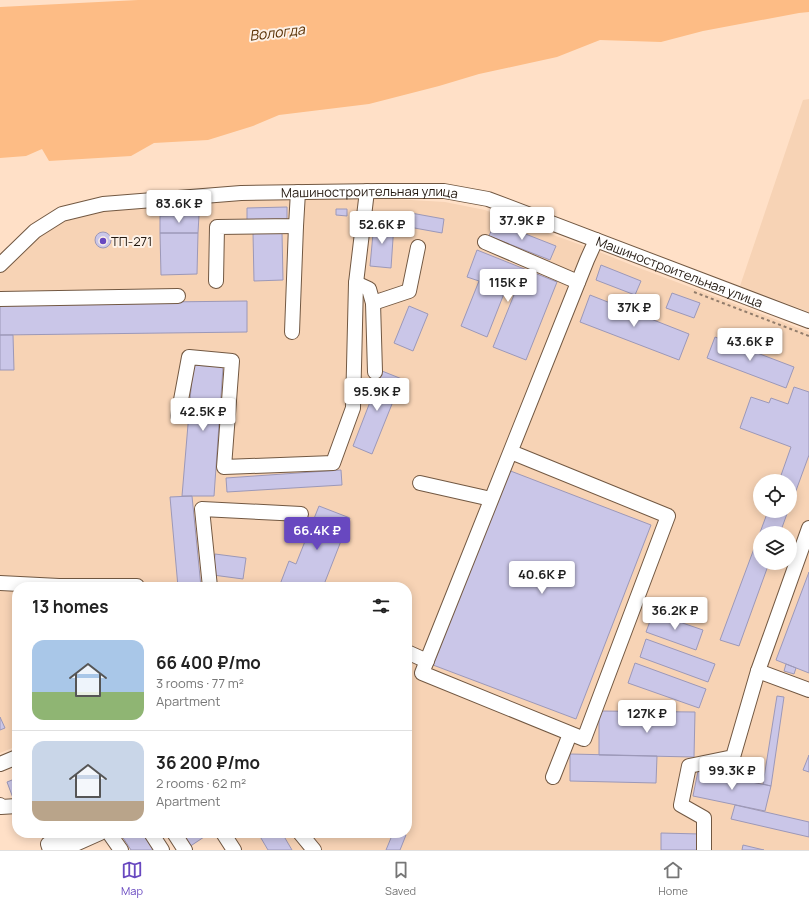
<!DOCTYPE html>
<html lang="en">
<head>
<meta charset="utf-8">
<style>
  body { margin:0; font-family:Manrope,sans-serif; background:#f2f2f2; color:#222; height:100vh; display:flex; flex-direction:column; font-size:15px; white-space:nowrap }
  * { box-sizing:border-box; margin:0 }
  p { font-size:13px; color:#767676 }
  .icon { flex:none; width:22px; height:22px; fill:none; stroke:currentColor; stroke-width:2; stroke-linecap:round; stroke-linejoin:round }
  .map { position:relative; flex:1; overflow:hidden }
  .drawer { position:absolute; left:12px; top:582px; width:400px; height:256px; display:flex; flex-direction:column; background:#fff; border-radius:16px; box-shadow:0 2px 10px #0003 }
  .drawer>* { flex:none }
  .buttons { position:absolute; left:753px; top:474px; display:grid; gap:8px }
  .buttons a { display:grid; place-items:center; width:44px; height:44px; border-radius:50%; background:#fff; box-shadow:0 2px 10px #0003; font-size:20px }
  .price { position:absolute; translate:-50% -34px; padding:0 9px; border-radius:4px; background:#fff; color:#222; font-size:13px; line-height:26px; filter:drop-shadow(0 1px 2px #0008) }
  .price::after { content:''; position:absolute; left:50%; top:24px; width:12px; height:9px; margin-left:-6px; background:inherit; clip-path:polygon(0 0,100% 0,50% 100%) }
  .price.active { background:#6848c0; color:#fff }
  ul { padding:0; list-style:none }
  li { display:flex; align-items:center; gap:12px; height:100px; padding:0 20px }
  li+li { border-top:1px solid #e0e0e0 }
  li span { display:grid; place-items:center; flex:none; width:112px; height:80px; border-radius:12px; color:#555 }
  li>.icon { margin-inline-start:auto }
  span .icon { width:48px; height:48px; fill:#fffc; stroke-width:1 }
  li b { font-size:17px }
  h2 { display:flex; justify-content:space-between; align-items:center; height:48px; padding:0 20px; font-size:17px }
  .tab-bar { display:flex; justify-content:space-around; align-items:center; height:56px; border-top:1px solid #e0e0e0; background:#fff; font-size:11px; color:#767676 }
  .tab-bar a { display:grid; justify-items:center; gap:2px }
  .tab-bar .active { color:#6848c0 }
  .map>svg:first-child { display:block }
  .built { fill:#f7d3b5; fill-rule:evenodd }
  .water { fill:#fdbc85 }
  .building { fill:#cac6e8; stroke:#9c98b8 }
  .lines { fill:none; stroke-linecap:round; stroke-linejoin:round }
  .minor-casing { stroke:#725842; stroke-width:16 }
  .path { stroke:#917c6b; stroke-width:2; stroke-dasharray:3 3; stroke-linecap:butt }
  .minor { stroke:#fff; stroke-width:14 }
  .poi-dot { fill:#6848c0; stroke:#fdf1e7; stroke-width:1.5 }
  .labels { text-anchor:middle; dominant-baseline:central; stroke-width:4; stroke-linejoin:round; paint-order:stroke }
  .street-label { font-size:13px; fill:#231910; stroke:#fdf1e7 }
  .poi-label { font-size:13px; fill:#231910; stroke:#fdf1e7; text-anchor:start }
  .water-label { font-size:14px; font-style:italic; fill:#562e01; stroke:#fdf1e7 }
</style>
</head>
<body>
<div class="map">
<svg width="809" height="850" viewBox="0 0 809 850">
  <rect width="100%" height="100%" fill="#ffe0c7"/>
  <path class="built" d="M 809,99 L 809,312 L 740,286 L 803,100 Z
    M 378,198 L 445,202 L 485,210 L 592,249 L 634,266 L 809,332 L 809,850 L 240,850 L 230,833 L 407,833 L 407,587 L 17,587 L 17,746 L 0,753 L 0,273 L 40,234 L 65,219 L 104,211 L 242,199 ZM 760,481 L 790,481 L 790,511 L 760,511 ZM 760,533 L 790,533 L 790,563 L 760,563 Z"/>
  <path class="water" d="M 138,0 L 809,0 L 809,12 L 799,13 L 703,31 L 661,42 L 600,40 L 557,57 L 479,74 L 439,86 L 369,104 L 279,115 L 253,126 L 208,140 L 154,143 L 131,156 L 49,161 L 42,149 L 26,156 L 0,158 L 0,7 Z"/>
  <path class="building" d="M 287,207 L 287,219 L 247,220 L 247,208 Z
    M 336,209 L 347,209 L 347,216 L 336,215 Z
    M 411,213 L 444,219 L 442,233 L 409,227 Z
    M 199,215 L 198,233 L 160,233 L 160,216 Z
    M 495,222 L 556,246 L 550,260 L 489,236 Z
    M 374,223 L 394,224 L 391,268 L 370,266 Z
    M95 240a8 8 0 1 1 16 0a8 8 0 1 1-16 0Z
    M 282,232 L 283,280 L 254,281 L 253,233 Z
    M 160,233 L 198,233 L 197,274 L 161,275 Z
    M 477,250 L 557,282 L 526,360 L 493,347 L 514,295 L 505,291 L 487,337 L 461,326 L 479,281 L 467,277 Z
    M 601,265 L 641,281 L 635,295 L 596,280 Z
    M 672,293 L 700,303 L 694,318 L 666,308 Z
    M 590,295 L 689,334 L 679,360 L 580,322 Z
    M 247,301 L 247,332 L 0,335 L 0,304 Z
    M 409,306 L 428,314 L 413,351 L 394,343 Z
    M 0,335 L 13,335 L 14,370 L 0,370 Z
    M 715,337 L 794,367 L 786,388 L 707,358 Z
    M 193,365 L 223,367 L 214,496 L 182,496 Z
    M 382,371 L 402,379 L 372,454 L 353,446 Z
    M 794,387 L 809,392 L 809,455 L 790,507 L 790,481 L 779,481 L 791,447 L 740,428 L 751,397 L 769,403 L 771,398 L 788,404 Z
    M 341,470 L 342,485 L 227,492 L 226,478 Z
    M 508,470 L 651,525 L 576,719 L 433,665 Z
    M 192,496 L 201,587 L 178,587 L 170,497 Z
    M 319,506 L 350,518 L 323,587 L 279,587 L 289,561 L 296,564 Z
    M 768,511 L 788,511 L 780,533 L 760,533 L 760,563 L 769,563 L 739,646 L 720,640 Z
    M 215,554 L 246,558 L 243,579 L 213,575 Z
    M 809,572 L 809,673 L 776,660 Z
    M 653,613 L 703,630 L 696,650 L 646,632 Z
    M 646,639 L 715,664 L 708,682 L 640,657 Z
    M 635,663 L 706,689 L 699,708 L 628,683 Z
    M 786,664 L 796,668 L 794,674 L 784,671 Z
    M 777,696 L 784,697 L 771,786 L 763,784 Z
    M 599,711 L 695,712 L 694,757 L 599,755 Z
    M 0,717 L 5,728 L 0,730 Z
    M 570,754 L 657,756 L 656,783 L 570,781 Z
    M 809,755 L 809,772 L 803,770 Z
    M 698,771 L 771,786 L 765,811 L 693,796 Z
    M 17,778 L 17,797 L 13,798 L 7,782 Z
    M 735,805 L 809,822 L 809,837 L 731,819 Z
    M 120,833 L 147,833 L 158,850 L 131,850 Z
    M 182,833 L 210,833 L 189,847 Z
    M 258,833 L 282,833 L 292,850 L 268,850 Z
    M 393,833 L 401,833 L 406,835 L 400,850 L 386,850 Z
    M 661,833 L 700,834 L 699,850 L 661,850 Z
    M 743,845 L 764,850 L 742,850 Z"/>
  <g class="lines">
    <defs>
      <g id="minor">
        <path d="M 485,242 L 578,282"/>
        <path id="s1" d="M 0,265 L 35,231 L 62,214 L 103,204 L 241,193 L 379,191 L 444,191 L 488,199 L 809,321"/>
        <path d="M 216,281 L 217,227 L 296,226 L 298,192"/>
        <path d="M 356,283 L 369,289 L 373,303 L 409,291 L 418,247"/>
        <path d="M 0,299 L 178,296"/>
        <path d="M 373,303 L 375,372"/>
        <path d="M 292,332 L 296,226"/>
        <path d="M 178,416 L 189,357 L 232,361 L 224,467 L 333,463 L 353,408 L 356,283 L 367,191"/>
        <path d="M 511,452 L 668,516 L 584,739 L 422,673 L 587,260 L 596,240"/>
        <path d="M 420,483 L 491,499"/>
        <path d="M 0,583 L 59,586 L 137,586"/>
        <path d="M 210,587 L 202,509 L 301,514"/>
        <path d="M 407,652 L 427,661"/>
        <path d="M 758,671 L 809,690"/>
        <path d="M 0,764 L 17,757"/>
        <path d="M 553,777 L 570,734"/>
        <path d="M 0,805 L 1,807 L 17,806"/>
        <path d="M 109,833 L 121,850"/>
        <path d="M 151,833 L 162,850"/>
        <path d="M 174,833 L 185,850"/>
        <path d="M 223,833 L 234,850"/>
        <path d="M 300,833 L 314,850"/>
        <path d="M 50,850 L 48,844 L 70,833"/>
        <path d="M 62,850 L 100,833"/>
        <path d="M 704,850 L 704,818 L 681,805 L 689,766 L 733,757 L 758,671 L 809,528"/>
      </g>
    </defs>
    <use href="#minor" class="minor-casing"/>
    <path class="path" d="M 694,292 L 809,336"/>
    <use href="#minor" class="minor"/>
  </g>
  <circle class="poi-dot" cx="103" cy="241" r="4"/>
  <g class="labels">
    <g class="street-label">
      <text stroke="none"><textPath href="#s1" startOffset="390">Машиностроительная улица</textPath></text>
      <text stroke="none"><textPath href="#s1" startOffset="714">Машиностроительная улица</textPath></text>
    </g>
    <g class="poi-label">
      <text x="111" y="241">ТП-271</text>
    </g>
    <g class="water-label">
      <text transform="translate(277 32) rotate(-7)">Вологда</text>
    </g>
  </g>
</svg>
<div class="buttons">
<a><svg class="icon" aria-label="locate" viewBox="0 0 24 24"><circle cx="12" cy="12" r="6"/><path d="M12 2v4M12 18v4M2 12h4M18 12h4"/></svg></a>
<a><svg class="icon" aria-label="layers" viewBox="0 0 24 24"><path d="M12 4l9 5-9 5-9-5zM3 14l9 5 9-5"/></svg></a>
</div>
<b class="price" style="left:179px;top:224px">83.6K ₽</b>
<b class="price" style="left:522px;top:241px">37.9K ₽</b>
<b class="price" style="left:382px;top:245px">52.6K ₽</b>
<b class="price" style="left:508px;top:303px">115K ₽</b>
<b class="price" style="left:634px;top:328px">37K ₽</b>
<b class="price" style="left:750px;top:362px">43.6K ₽</b>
<b class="price" style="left:377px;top:412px">95.9K ₽</b>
<b class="price" style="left:203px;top:432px">42.5K ₽</b>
<b class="price active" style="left:317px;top:551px">66.4K ₽</b>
<b class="price" style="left:542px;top:595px">40.6K ₽</b>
<b class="price" style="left:675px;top:631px">36.2K ₽</b>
<b class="price" style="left:647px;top:734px">127K ₽</b>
<b class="price" style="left:732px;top:791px">99.3K ₽</b>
<section class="drawer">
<h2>13 homes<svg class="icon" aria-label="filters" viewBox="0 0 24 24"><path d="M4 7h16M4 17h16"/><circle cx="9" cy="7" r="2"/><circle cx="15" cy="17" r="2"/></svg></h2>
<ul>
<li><span style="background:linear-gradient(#a9c7e8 65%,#8fb573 0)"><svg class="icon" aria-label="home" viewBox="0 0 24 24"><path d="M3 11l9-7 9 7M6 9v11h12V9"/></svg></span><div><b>66 400 ₽/mo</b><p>3 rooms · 77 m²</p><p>Apartment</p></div></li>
<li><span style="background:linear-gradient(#c9d6e8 75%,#b9a48a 0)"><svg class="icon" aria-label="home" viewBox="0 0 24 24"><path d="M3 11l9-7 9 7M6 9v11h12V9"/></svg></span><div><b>36 200 ₽/mo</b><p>2 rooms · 62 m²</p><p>Apartment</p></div></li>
</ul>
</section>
</div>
<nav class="tab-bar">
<a class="active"><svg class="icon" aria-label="map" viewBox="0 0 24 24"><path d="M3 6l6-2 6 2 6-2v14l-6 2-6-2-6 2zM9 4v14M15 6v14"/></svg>Map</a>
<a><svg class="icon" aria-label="saved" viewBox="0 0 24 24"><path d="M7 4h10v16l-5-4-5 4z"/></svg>Saved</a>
<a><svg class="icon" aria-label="home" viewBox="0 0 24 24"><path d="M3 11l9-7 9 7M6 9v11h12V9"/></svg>Home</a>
</nav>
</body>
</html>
